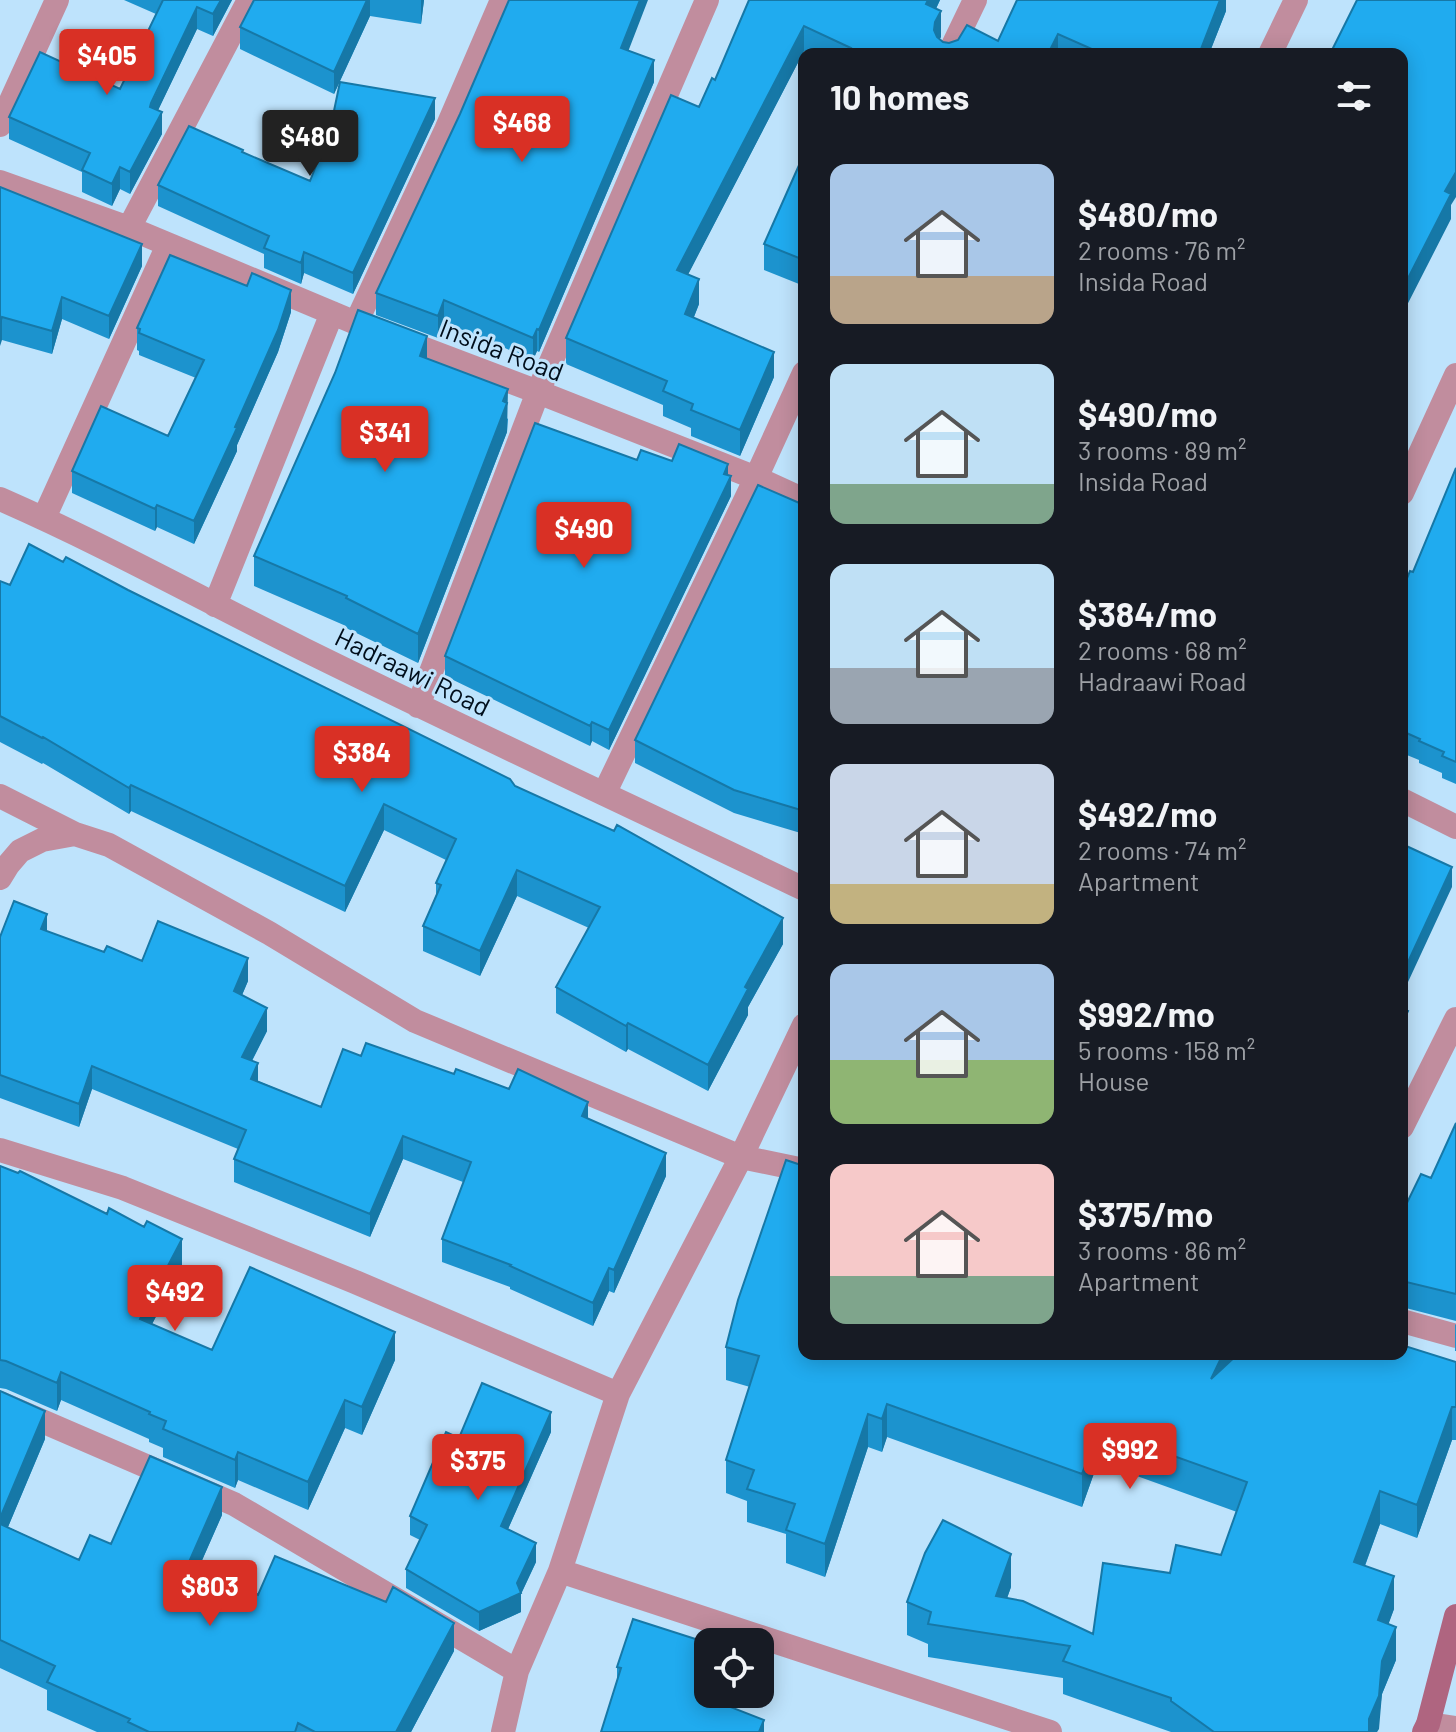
<!DOCTYPE html>
<html lang="en">
<head>
<meta charset="utf-8">
<style>
  body { margin:0; font-family:Barlow,sans-serif; background:#242831; color:#f1f3f6; height:100vh; display:flex; flex-direction:column; font-size:30px; white-space:nowrap }
  * { box-sizing:border-box; margin:0 }
  p { font-size:26px; color:#9ea1a6 }
  .icon { flex:none; width:44px; height:44px; fill:none; stroke:currentColor; stroke-width:2; stroke-linecap:round; stroke-linejoin:round }
  .map { position:relative; flex:1; overflow:hidden }
  .drawer { position:absolute; left:798px; top:48px; width:610px; height:1312px; display:flex; flex-direction:column; background:#171b24; border-radius:16px; box-shadow:0 4px 20px #0003 }
  .drawer>* { flex:none }
  .controls { position:absolute; left:694px; top:1628px; display:grid; gap:16px }
  .controls a { display:grid; place-items:center; width:80px; height:80px; border-radius:16px; background:#171b24; box-shadow:0 4px 20px #0003; font-size:40px }
  .price { position:absolute; translate:-50% -68px; padding:0 18px; border-radius:8px; background:#d93025; color:#fff; font-size:26px; line-height:52px; filter:drop-shadow(0 2px 4px #0008) }
  .price::after { content:''; position:absolute; left:50%; top:48px; width:24px; height:18px; margin-left:-12px; background:inherit; clip-path:polygon(0 0,100% 0,50% 100%) }
  .price.active { background:#222; color:#fff }
  ul { padding:0; list-style:none }
  li { display:flex; align-items:center; gap:24px; height:200px; padding:0 32px }
  li span { display:grid; place-items:center; flex:none; width:224px; height:160px; border-radius:16px; color:#555 }
  li>.icon { margin-inline-start:auto }
  span .icon { width:96px; height:96px; fill:#fffc; stroke-width:1 }
  li b { font-size:34px }
  h2 { display:flex; justify-content:space-between; align-items:center; height:96px; padding:0 32px; font-size:34px }
  .map>svg:first-child { display:block }
  .lines { fill:none; stroke-linecap:round; stroke-linejoin:round }
  .street { stroke:#c18d9e; stroke-width:24 }
  .secondary { stroke:#af6580; stroke-width:24 }
  .wall { fill:#1c93ce }
  .shaded-wall { fill:#1678a7 }
  .building { fill:#20abef; stroke:#1678a7; stroke-width:2 }
  .labels { text-anchor:middle; dominant-baseline:central; stroke-width:6; stroke-linejoin:round; paint-order:stroke }
  .street-label { font-size:26px; fill:#000e1b; stroke:#bee3fc }
</style>
</head>
<body>
<div class="map">
<svg width="1456" height="1732" viewBox="0 0 1456 1732">
  <rect width="100%" height="100%" fill="#bee3fc"/>
  <g class="lines">
    <path class="street" d="M 949,54 L 975,0
      M 1270,54 L 1296,0
      M 0,125 L 57,0
      M 0,182 L 129,228 L 356,323 L 538,392 L 756,478 L 804,500
      M 129,228 L 249,0
      M 356,323 L 446,130 L 502,0
      M 1402,493 L 1456,375
      M 0,499 C 103,544 202,599 303,649 C 469,731 637,809 804,889
      M 44,518 L 168,245
      M 215,605 L 332,313
      M 418,706 L 538,392 L 707,0
      M 604,794 L 756,478 L 804,373
      M 0,796 L 75,834
      M 1402,800 L 1456,827
      M 0,878 L 8,865 L 20,851 L 42,840 L 75,834 L 109,845 L 269,933 L 415,1021 L 741,1157 L 804,1170
      M 1402,1127 L 1456,1019
      M 0,1150 L 123,1188 L 353,1281 L 618,1394
      M 1402,1321 L 1456,1336
      M 0,1403 L 234,1504 L 517,1671
      M 560,1571 L 1050,1732
      M 1428,1724 L 1456,1728
      M 503,1732 L 517,1671 L 560,1571 L 618,1394 L 741,1157 L 804,1025"/>
    <path class="secondary" d="M 1424,1732 L 1428,1724 L 1456,1616"/>
  </g>
  <path class="wall" d="M 124,0 L 232,0 L 213,36 L 197,29 L 158,110 L 162,134 L 130,194 L 120,189 L 112,206 L 82,192 L 82,172 L 9,139 L 9,117 L 120,89 L 156,14 Z
    M 254,0 L 424,0 L 421,24 L 370,16 L 334,94 L 240,49 L 240,27 Z
    M 749,0 L 940,0 L 936,9 L 941,37 L 939,39 L 943,42 L 949,43 L 998,41 L 1226,0 L 1226,11 L 1209,54 L 810,54 L 804,51 L 688,274 L 699,304 L 694,317 L 774,377 L 740,456 L 691,436 L 691,428 L 663,416 L 663,405 L 566,364 L 566,338 L 715,80 Z
    M 628,51 L 654,82 L 539,352 L 537,351 L 533,360 L 444,322 L 438,338 L 376,315 L 376,293 L 460,114 Z
    M 435,119 L 353,294 L 304,273 L 301,284 L 264,268 L 264,254 L 158,206 L 158,185 L 243,153 L 310,181 Z
    M 804,154 L 804,286 L 764,270 L 764,244 Z
    M 0,187 L 142,266 L 109,339 L 62,319 L 52,354 L 2,340 Z
    M 291,312 L 278,352 L 237,445 L 237,451 L 194,544 L 157,527 L 155,531 L 72,493 L 72,471 L 168,436 L 196,378 L 139,355 L 139,351 L 137,350 L 137,328 Z
    M 427,359 L 508,419 L 507,432 L 418,663 L 346,628 L 346,626 L 254,586 L 254,556 Z
    M 637,460 L 672,461 L 728,476 L 731,496 L 609,750 L 592,741 L 590,746 L 445,676 L 445,656 Z
    M 1456,468 L 1456,784 L 1442,778 L 1442,773 L 1419,763 L 1419,760 L 1402,753 L 1402,591 L 1413,572 Z
    M 804,505 L 804,834 L 734,813 L 635,763 L 635,740 Z
    M 63,562 L 128,590 L 515,786 L 783,944 L 748,1007 L 748,1015 L 708,1091 L 628,1049 L 626,1052 L 556,1013 L 556,987 L 589,928 L 517,896 L 480,976 L 423,951 L 423,926 L 436,895 L 436,883 L 446,860 L 384,830 L 345,912 L 131,811 L 129,814 L 43,763 L 42,764 L 0,742 L 0,581 L 10,585 Z
    M 47,931 L 104,952 L 142,961 L 248,981 L 242,995 L 267,1031 L 252,1061 L 258,1081 L 321,1107 L 361,1056 L 454,1074 L 588,1119 L 666,1176 L 614,1293 L 609,1291 L 593,1326 L 510,1289 L 510,1287 L 442,1262 L 442,1239 L 463,1182 L 403,1159 L 370,1237 L 234,1182 L 234,1159 L 238,1149 L 92,1089 L 79,1127 L 0,1098 L 0,937 Z
    M 1456,1123 L 1456,1321 L 1402,1307 L 1402,1213 L 1431,1178 Z
    M 0,1166 L 182,1267 L 152,1324 L 212,1350 L 395,1360 L 362,1435 L 345,1428 L 308,1510 L 238,1480 L 235,1488 L 163,1457 L 163,1448 L 149,1442 L 149,1439 L 61,1400 L 57,1411 L 6,1389 L 0,1388 Z
    M 1456,1324 L 1456,1351 L 1455,1351 L 1455,1325 Z
    M 726,1347 L 804,1354 L 1456,1362 L 1456,1440 L 1452,1440 L 1417,1538 L 1380,1524 L 1365,1566 L 1394,1609 L 1388,1624 L 1396,1660 L 1382,1694 L 1377,1732 L 1171,1732 L 1063,1694 L 1063,1678 L 928,1657 L 928,1644 L 907,1635 L 907,1602 L 1011,1587 L 1007,1598 L 1093,1634 L 1170,1573 L 1221,1555 L 1237,1512 L 1098,1462 L 1082,1507 L 887,1437 L 882,1452 L 868,1447 L 825,1577 L 786,1563 L 786,1534 L 747,1522 L 747,1501 L 726,1493 L 726,1460 L 750,1387 L 726,1380 Z
    M 0,1391 L 45,1439 L 8,1527 L 79,1560 L 111,1544 L 222,1515 L 199,1567 L 258,1595 L 454,1651 L 411,1732 L 97,1732 L 47,1710 L 47,1690 L 0,1668 Z
    M 551,1432 L 508,1529 L 536,1562 L 521,1594 L 521,1612 L 479,1631 L 406,1588 L 406,1569 L 420,1540 L 410,1535 L 410,1516 L 459,1438 Z
    M 617,1667 L 725,1694 L 722,1704 L 764,1732 L 617,1682 Z"/>
  <path class="shaded-wall" d="M 221,0 L 232,0 L 213,36 L 213,14 Z
    M 367,0 L 370,0 L 370,16 L 334,94 L 334,72 Z
    M 421,0 L 424,0 L 421,24 Z
    M 640,0 L 648,0 L 621,70 L 621,48 Z
    M 928,0 L 940,0 L 926,29 L 926,4 Z
    M 1220,0 L 1226,0 L 1226,11 L 1209,54 L 1199,54 Z
    M 197,7 L 197,29 L 151,125 L 150,107 Z
    M 941,11 L 941,37 L 935,48 L 934,30 L 935,22 Z
    M 804,26 L 804,51 L 677,296 L 677,270 Z
    M 1058,34 L 1058,54 L 1048,54 Z
    M 654,60 L 654,82 L 539,352 L 539,330 Z
    M 435,98 L 435,119 L 353,294 L 353,273 Z
    M 162,112 L 162,134 L 130,194 L 130,172 Z
    M 120,167 L 120,189 L 112,206 L 112,184 Z
    M 1456,172 L 1456,197 L 1451,205 L 1451,219 L 1402,315 L 1402,290 L 1445,191 Z
    M 142,244 L 142,266 L 109,339 L 109,316 Z
    M 304,252 L 304,273 L 301,284 L 301,263 Z
    M 699,279 L 699,304 L 685,339 L 685,314 Z
    M 291,290 L 291,312 L 278,352 L 237,445 L 237,451 L 194,544 L 194,521 L 235,427 Z
    M 62,297 L 62,319 L 52,354 L 52,331 Z
    M 444,300 L 444,322 L 438,338 L 438,316 Z
    M 2,317 L 2,340 L 0,346 L 0,323 Z
    M 537,329 L 537,351 L 533,360 L 533,338 Z
    M 427,336 L 427,366 L 420,356 Z
    M 774,352 L 774,377 L 740,456 L 740,430 Z
    M 508,389 L 507,432 L 418,663 L 418,634 Z
    M 728,464 L 728,481 L 731,476 L 731,496 L 609,750 L 609,730 Z
    M 157,505 L 157,527 L 155,531 L 155,509 Z
    M 592,722 L 592,741 L 590,746 L 590,726 Z
    M 131,785 L 131,811 L 129,814 L 129,788 Z
    M 384,804 L 384,830 L 345,912 L 345,886 Z
    M 1452,867 L 1452,887 L 1402,995 L 1402,975 Z
    M 517,870 L 517,896 L 480,976 L 480,951 Z
    M 47,914 L 47,937 L 41,929 Z
    M 783,918 L 783,944 L 748,1007 L 748,1015 L 708,1091 L 708,1065 L 745,987 Z
    M 248,958 L 248,981 L 234,1014 L 234,991 Z
    M 267,1008 L 267,1031 L 242,1080 L 242,1057 Z
    M 1408,1011 L 1408,1032 L 1402,1045 L 1402,1024 Z
    M 628,1023 L 628,1049 L 626,1052 L 626,1026 Z
    M 258,1063 L 258,1086 L 251,1079 Z
    M 92,1066 L 92,1089 L 79,1127 L 79,1104 Z
    M 588,1102 L 588,1125 L 582,1116 Z
    M 403,1136 L 403,1159 L 370,1237 L 370,1214 Z
    M 666,1153 L 666,1176 L 614,1293 L 614,1270 Z
    M 182,1239 L 182,1267 L 140,1347 L 140,1319 Z
    M 609,1268 L 609,1291 L 593,1326 L 593,1303 Z
    M 395,1332 L 395,1360 L 362,1435 L 362,1407 Z
    M 1223,1354 L 1238,1354 L 1211,1379 Z
    M 61,1372 L 61,1400 L 57,1411 L 57,1383 Z
    M 345,1400 L 345,1428 L 308,1510 L 308,1482 Z
    M 887,1404 L 887,1437 L 882,1452 L 882,1419 Z
    M 1452,1407 L 1452,1440 L 1417,1538 L 1417,1505 Z
    M 45,1411 L 45,1439 L 0,1546 L 0,1518 Z
    M 551,1412 L 551,1432 L 501,1545 L 501,1526 Z
    M 868,1414 L 868,1447 L 825,1577 L 825,1544 Z
    M 1098,1429 L 1098,1462 L 1082,1507 L 1082,1474 Z
    M 238,1452 L 238,1480 L 235,1488 L 235,1460 Z
    M 222,1487 L 222,1515 L 189,1590 L 189,1562 Z
    M 1380,1491 L 1380,1524 L 1354,1595 L 1354,1562 Z
    M 536,1543 L 536,1562 L 521,1594 L 521,1612 L 479,1631 L 479,1612 L 517,1583 Z
    M 1011,1554 L 1011,1587 L 996,1629 L 996,1596 Z
    M 1394,1576 L 1394,1609 L 1378,1653 L 1378,1620 Z
    M 454,1623 L 454,1651 L 411,1732 L 396,1732 Z
    M 1396,1627 L 1396,1660 L 1382,1694 L 1379,1729 L 1377,1732 L 1369,1732 L 1369,1719 L 1382,1661 Z
    M 717,1694 L 725,1694 L 715,1724 L 715,1701 Z
    M 764,1720 L 764,1732 L 759,1732 Z"/>
  <path class="building" d="M 163,0 L 221,0 L 213,14 L 197,7 L 151,103 L 150,107 L 162,112 L 130,172 L 120,167 L 112,184 L 82,170 L 90,153 L 9,117 L 40,52 L 120,89 Z
    M 254,0 L 367,0 L 334,72 L 240,27 Z
    M 509,0 L 640,0 L 621,48 L 654,60 L 539,330 L 537,329 L 533,338 L 444,300 L 438,316 L 376,293 L 460,114 Z
    M 749,0 L 928,0 L 926,4 L 941,11 L 935,22 L 934,30 L 937,37 L 943,42 L 949,43 L 958,40 L 967,25 L 998,41 L 1017,0 L 1220,0 L 1199,54 L 1103,54 L 1058,34 L 1048,54 L 848,54 L 851,48 L 804,26 L 677,270 L 699,279 L 685,314 L 774,352 L 740,430 L 691,410 L 693,404 L 663,391 L 667,381 L 566,338 L 671,95 L 699,107 L 712,78 L 715,80 Z
    M 1357,0 L 1456,0 L 1456,172 L 1445,191 L 1451,194 L 1402,290 L 1402,54 L 1330,54 Z
    M 340,82 L 435,98 L 353,273 L 304,252 L 301,263 L 264,248 L 269,236 L 158,185 L 189,126 L 243,150 L 242,152 L 310,181 L 330,130 Z
    M 804,154 L 804,260 L 764,244 Z
    M 0,187 L 142,244 L 109,316 L 62,297 L 52,331 L 2,317 L 0,323 Z
    M 170,255 L 247,286 L 252,273 L 291,290 L 278,330 L 235,427 L 237,428 L 194,521 L 157,505 L 155,509 L 72,471 L 101,406 L 168,436 L 204,360 L 139,333 L 140,329 L 137,328 Z
    M 358,310 L 427,336 L 420,356 L 508,389 L 503,401 L 507,403 L 418,634 L 346,598 L 347,596 L 254,556 L 335,373 Z
    M 535,423 L 637,460 L 641,450 L 672,461 L 679,444 L 728,464 L 724,474 L 731,476 L 609,730 L 592,722 L 590,726 L 445,656 Z
    M 1456,468 L 1456,762 L 1442,756 L 1444,752 L 1419,741 L 1420,739 L 1402,731 L 1402,591 L 1410,571 L 1413,572 Z
    M 758,485 L 804,505 L 804,811 L 734,790 L 635,740 Z
    M 29,544 L 63,562 L 66,557 L 128,590 L 510,779 L 515,786 L 614,831 L 617,825 L 783,918 L 745,987 L 748,989 L 708,1065 L 628,1023 L 626,1026 L 556,987 L 600,907 L 517,870 L 480,951 L 423,926 L 441,885 L 436,883 L 456,839 L 384,804 L 345,886 L 131,785 L 129,788 L 43,737 L 42,738 L 0,716 L 0,581 L 10,585 Z
    M 1402,844 L 1452,867 L 1402,975 Z
    M 14,901 L 47,914 L 41,929 L 104,952 L 107,946 L 142,961 L 158,921 L 248,958 L 234,991 L 267,1008 L 242,1057 L 258,1063 L 251,1079 L 321,1107 L 343,1049 L 361,1056 L 366,1043 L 454,1074 L 456,1069 L 509,1089 L 518,1069 L 588,1102 L 582,1116 L 666,1153 L 614,1270 L 609,1268 L 593,1303 L 510,1266 L 511,1265 L 442,1239 L 471,1162 L 403,1136 L 370,1214 L 234,1159 L 246,1130 L 92,1066 L 79,1104 L 0,1075 L 0,937 Z
    M 1402,1008 L 1408,1011 L 1402,1024 Z
    M 1456,1123 L 1456,1294 L 1402,1281 L 1402,1213 L 1421,1174 L 1431,1178 Z
    M 786,1160 L 804,1166 L 804,1354 L 1223,1354 L 1211,1379 L 1238,1354 L 1402,1354 L 1402,1345 L 1456,1362 L 1456,1407 L 1452,1407 L 1417,1505 L 1380,1491 L 1354,1562 L 1394,1576 L 1378,1620 L 1396,1627 L 1382,1661 L 1379,1696 L 1369,1719 L 1369,1732 L 1214,1732 L 1171,1701 L 1171,1698 L 1063,1661 L 1070,1646 L 928,1624 L 931,1612 L 907,1602 L 925,1553 L 943,1520 L 1011,1554 L 996,1596 L 1023,1601 L 1093,1634 L 1103,1563 L 1170,1573 L 1176,1545 L 1221,1555 L 1247,1482 L 1098,1429 L 1082,1474 L 887,1404 L 882,1419 L 868,1414 L 825,1544 L 786,1530 L 795,1504 L 747,1489 L 754,1470 L 726,1460 L 759,1356 L 726,1347 L 738,1300 Z
    M 0,1166 L 18,1173 L 20,1171 L 107,1214 L 109,1208 L 144,1227 L 147,1221 L 182,1239 L 140,1319 L 212,1350 L 250,1267 L 395,1332 L 362,1407 L 345,1400 L 308,1482 L 238,1452 L 235,1460 L 163,1429 L 166,1421 L 149,1414 L 150,1412 L 61,1372 L 57,1383 L 6,1361 L 0,1360 Z
    M 482,1383 L 551,1412 L 501,1526 L 536,1543 L 517,1583 L 521,1593 L 479,1612 L 406,1569 L 427,1525 L 410,1516 L 446,1432 L 459,1438 Z
    M 0,1391 L 45,1411 L 0,1518 Z
    M 150,1456 L 222,1487 L 189,1562 L 258,1595 L 275,1556 L 386,1602 L 393,1587 L 454,1623 L 396,1732 L 315,1732 L 298,1723 L 295,1732 L 149,1732 L 128,1722 L 130,1719 L 47,1682 L 55,1666 L 0,1640 L 0,1524 L 79,1560 L 90,1535 L 111,1544 Z
    M 633,1619 L 708,1643 L 708,1694 L 717,1694 L 715,1701 L 764,1720 L 759,1732 L 601,1732 L 621,1668 L 617,1667 Z"/>
  <g class="labels">
    <g class="street-label">
      <text transform="translate(502 349) rotate(21)">Insida Road</text>
      <text transform="translate(413 671) rotate(26)">Hadraawi Road</text>
    </g>
  </g>
</svg>
<div class="controls">
<a><svg class="icon" aria-label="locate" viewBox="0 0 24 24"><circle cx="12" cy="12" r="6"/><path d="M12 2v4M12 18v4M2 12h4M18 12h4"/></svg></a>
</div>
<b class="price" style="left:107px;top:97px">$405</b>
<b class="price" style="left:522px;top:164px">$468</b>
<b class="price active" style="left:310px;top:178px">$480</b>
<b class="price" style="left:385px;top:474px">$341</b>
<b class="price" style="left:584px;top:570px">$490</b>
<b class="price" style="left:362px;top:794px">$384</b>
<b class="price" style="left:175px;top:1333px">$492</b>
<b class="price" style="left:1130px;top:1491px">$992</b>
<b class="price" style="left:478px;top:1502px">$375</b>
<b class="price" style="left:210px;top:1628px">$803</b>
<section class="drawer">
<h2>10 homes<svg class="icon" aria-label="filters" viewBox="0 0 24 24"><path d="M4 7h16M4 17h16"/><circle cx="9" cy="7" r="2"/><circle cx="15" cy="17" r="2"/></svg></h2>
<ul>
<li><span style="background:linear-gradient(#a9c7e8 70%,#b9a48a 0)"><svg class="icon" aria-label="home" viewBox="0 0 24 24"><path d="M3 11l9-7 9 7M6 9v11h12V9"/></svg></span><div><b>$480/mo</b><p>2 rooms · 76 m²</p><p>Insida Road</p></div></li>
<li><span style="background:linear-gradient(#bfe0f5 75%,#7fa58c 0)"><svg class="icon" aria-label="home" viewBox="0 0 24 24"><path d="M3 11l9-7 9 7M6 9v11h12V9"/></svg></span><div><b>$490/mo</b><p>3 rooms · 89 m²</p><p>Insida Road</p></div></li>
<li><span style="background:linear-gradient(#bfe0f5 65%,#9aa5b1 0)"><svg class="icon" aria-label="home" viewBox="0 0 24 24"><path d="M3 11l9-7 9 7M6 9v11h12V9"/></svg></span><div><b>$384/mo</b><p>2 rooms · 68 m²</p><p>Hadraawi Road</p></div></li>
<li><span style="background:linear-gradient(#c9d6e8 75%,#c2b280 0)"><svg class="icon" aria-label="home" viewBox="0 0 24 24"><path d="M3 11l9-7 9 7M6 9v11h12V9"/></svg></span><div><b>$492/mo</b><p>2 rooms · 74 m²</p><p>Apartment</p></div></li>
<li><span style="background:linear-gradient(#a9c7e8 60%,#8fb573 0)"><svg class="icon" aria-label="home" viewBox="0 0 24 24"><path d="M3 11l9-7 9 7M6 9v11h12V9"/></svg></span><div><b>$992/mo</b><p>5 rooms · 158 m²</p><p>House</p></div></li>
<li><span style="background:linear-gradient(#f6c9c9 70%,#7fa58c 0)"><svg class="icon" aria-label="home" viewBox="0 0 24 24"><path d="M3 11l9-7 9 7M6 9v11h12V9"/></svg></span><div><b>$375/mo</b><p>3 rooms · 86 m²</p><p>Apartment</p></div></li>
</ul>
</section>
</div>
</body>
</html>
